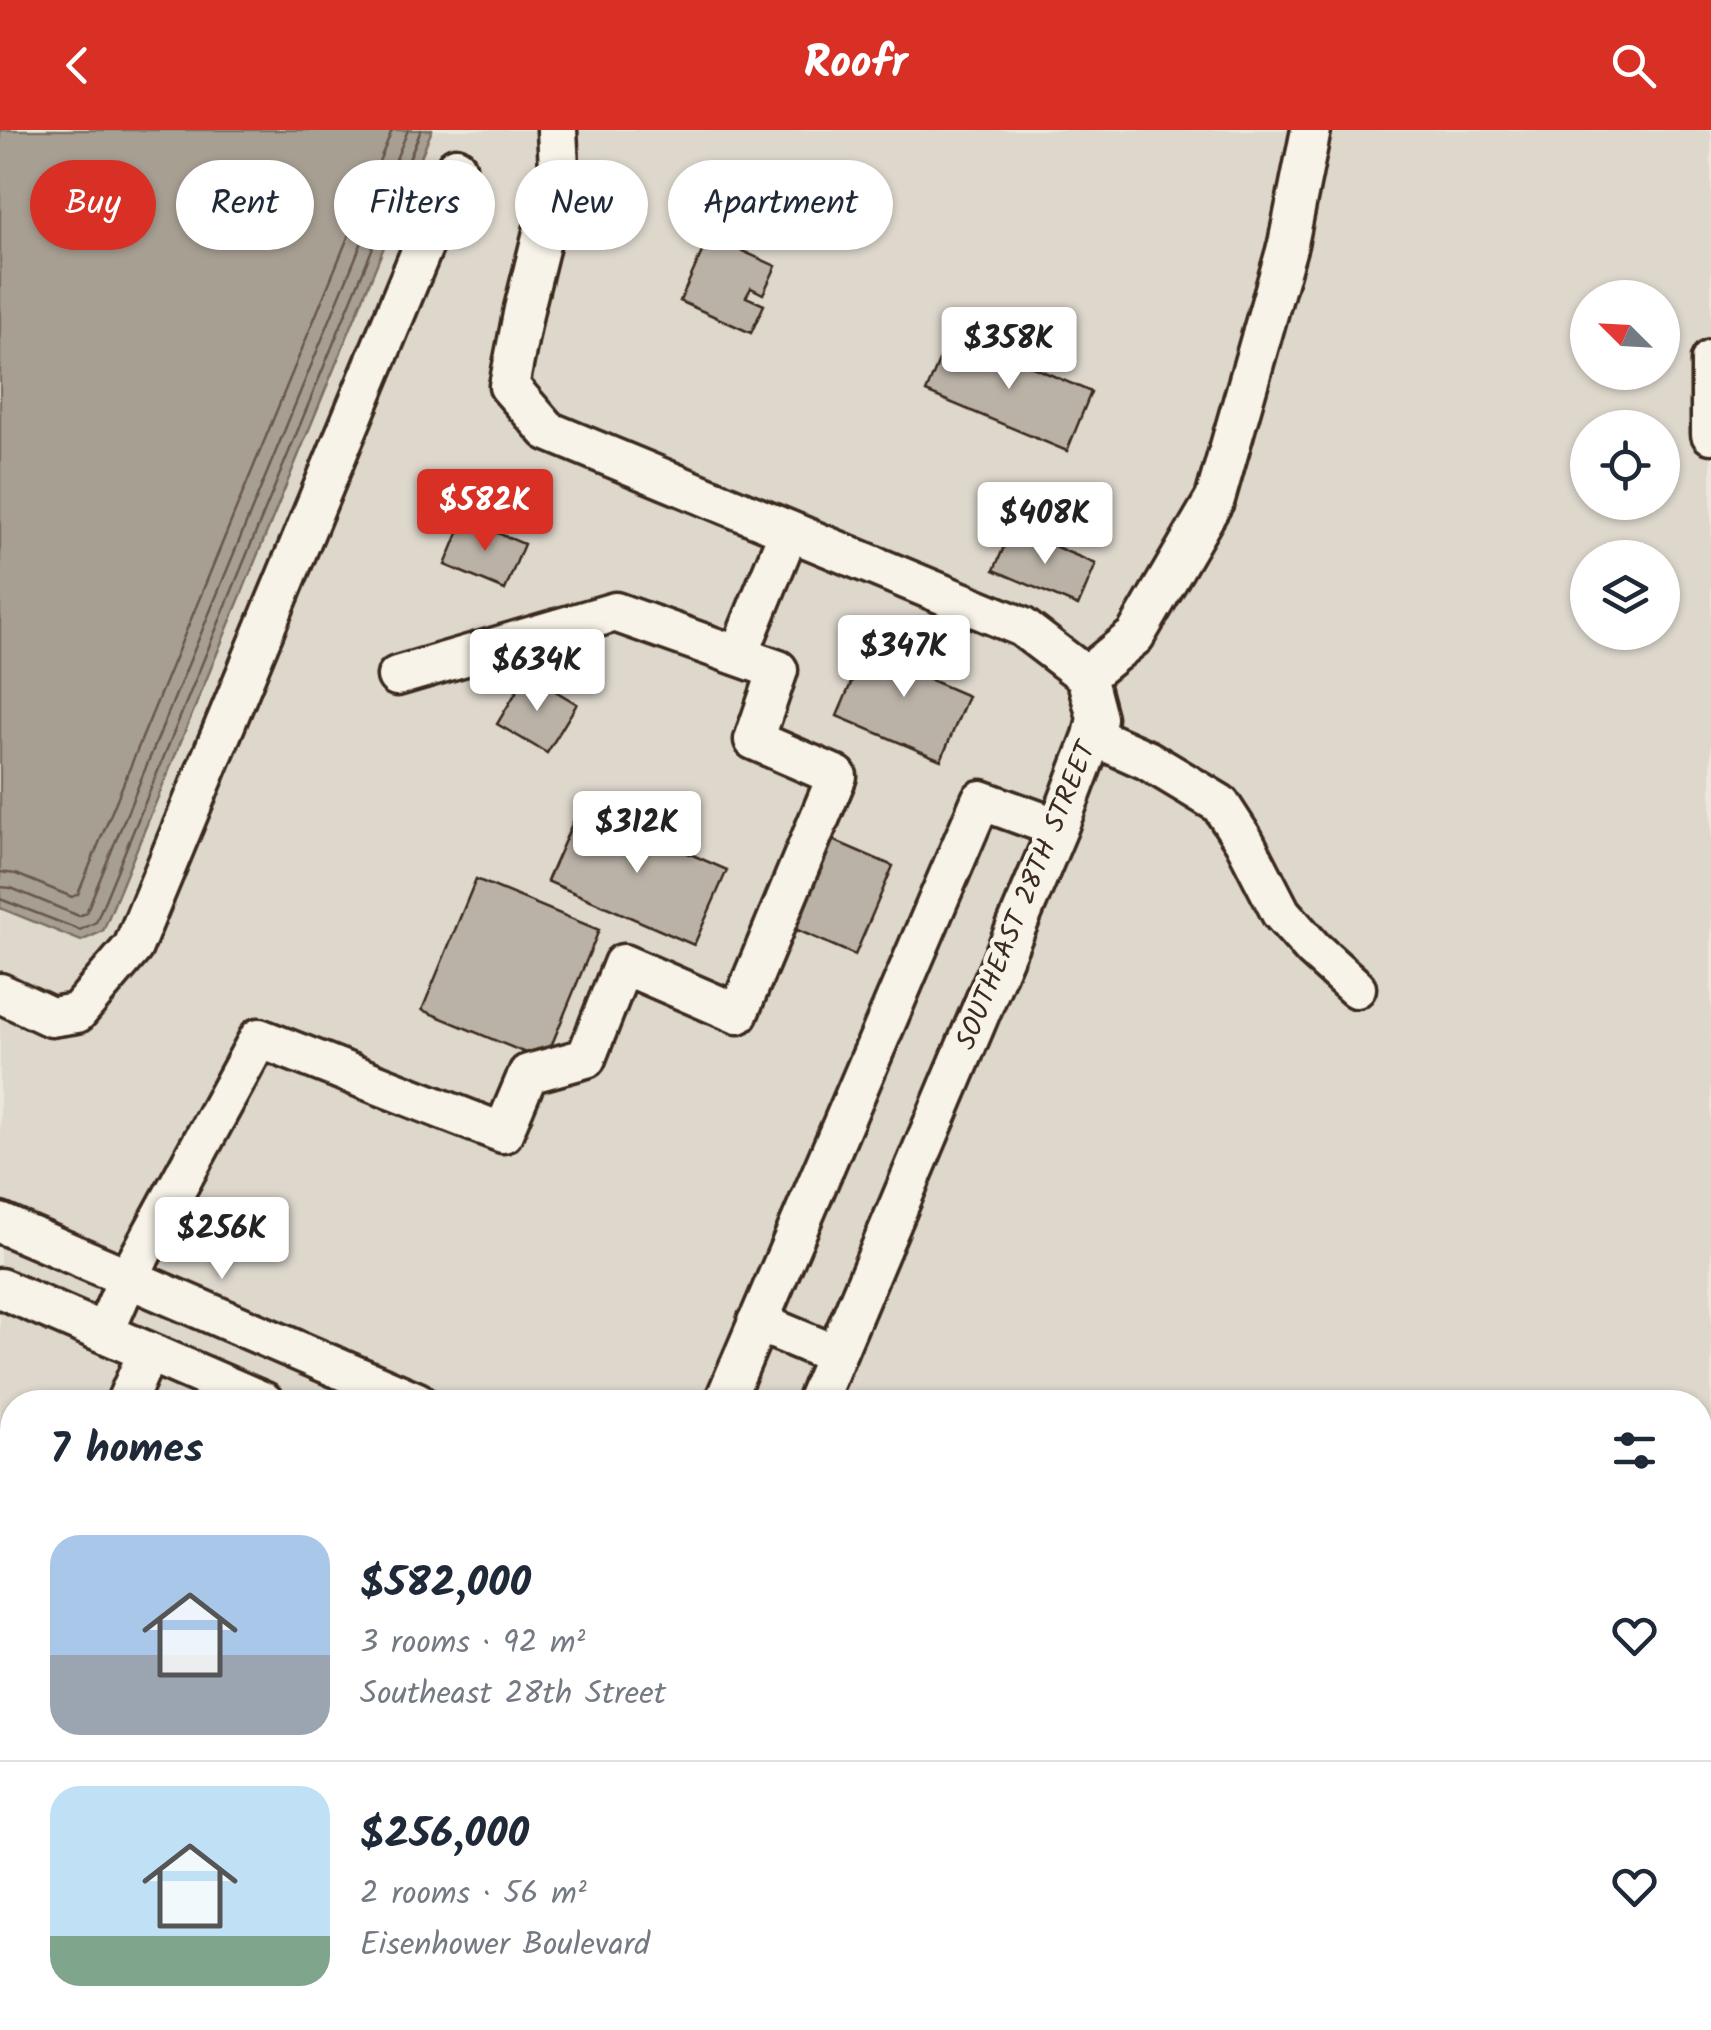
<!DOCTYPE html>
<html lang="en">
<head>
<meta charset="utf-8">
<style>
  body { margin:0; font-family:Kalam,sans-serif; background:#f2f2f3; color:#1f2937; height:100vh; display:flex; flex-direction:column; font-size:38px; white-space:nowrap }
  * { box-sizing:border-box; margin:0 }
  p { font-size:32px; color:#747a83 }
  .icon { flex:none; width:55px; height:55px; fill:none; stroke:currentColor; stroke-width:2; stroke-linecap:round; stroke-linejoin:round }
  .map { position:relative; flex:1; overflow:hidden }
  .sheet { position:absolute; left:0px; top:1260px; width:1712px; height:640px; display:flex; flex-direction:column; background:#fff; border-radius:40px 40px 0 0; box-shadow:0 2px 8px #0004 }
  .sheet>* { flex:none }
  .banner { position:absolute; left:30px; top:30px; width:1000px; height:90px; display:flex; gap:20px }
  .needle { width:65px; rotate:294deg }
  .fabs { position:absolute; left:1570px; top:150px; display:grid; gap:20px }
  .fabs a { display:grid; place-items:center; width:110px; height:110px; border-radius:50%; background:#fff; box-shadow:0 2px 8px #0004; font-size:50px }
  .price { position:absolute; translate:-50% -85px; padding:0 22px; border-radius:10px; background:#fff; color:#222; font-size:32px; line-height:65px; filter:drop-shadow(0 2px 5px #0008) }
  .price::after { content:''; position:absolute; left:50%; top:60px; width:30px; height:22px; margin-left:-15px; background:inherit; clip-path:polygon(0 0,100% 0,50% 100%) }
  .price.active { background:#d93025; color:#fff }
  ul { padding:0; list-style:none }
  li { display:flex; align-items:center; gap:30px; height:250px; padding:0 50px }
  li+li { border-top:2px solid #e0e1e3 }
  li span { display:grid; place-items:center; flex:none; width:280px; height:200px; border-radius:30px; color:#555 }
  li>.icon { margin-inline-start:auto }
  span .icon { width:120px; height:120px; fill:#fffc; stroke-width:1 }
  li b { font-size:42px }
  h2 { display:flex; justify-content:space-between; align-items:center; height:120px; padding:0 50px; font-size:42px }
  .chip { padding:0 35px; border-radius:45px; background:#fff; box-shadow:0 2px 8px #0004; font-size:35px; line-height:90px }
  .chip.active { background:#d93025; color:#fff }
  header { display:flex; justify-content:space-between; align-items:center; height:130px; padding:0 50px; background:#d93025; color:#fff; font-size:45px; font-weight:600 }
  .map>svg:first-child { display:block }
  .built { fill:#ddd7cc; fill-rule:evenodd }
  .water { fill:#a89f93; stroke:#7c7064; stroke-width:2.5 }
  .lines { fill:none; stroke-linecap:round; stroke-linejoin:round }
  .shore { stroke:#67594d; stroke-width:2.5 }
  .building { fill:#bab2a7; stroke:#3b2a1e; stroke-width:2.5 }
  .minor-casing { stroke:#3b2a1e; stroke-width:45 }
  .minor { stroke:#f7f3e8; stroke-width:38 }
  .labels { text-anchor:middle; dominant-baseline:central; stroke-width:9; stroke-linejoin:round; paint-order:stroke }
  .street-label { font-size:28px; fill:#3b2a1e; stroke:#f7f3e8 }
</style>
</head>
<body>
<header><svg class="icon" aria-label="back" viewBox="0 0 24 24"><path d="M15 5l-7 7 7 7"/></svg>Roofr<svg class="icon" aria-label="search" viewBox="0 0 24 24"><circle cx="10" cy="10" r="6"/><path d="M15 15l6 6"/></svg></header>
<div class="map">
<svg width="1711" height="1900" viewBox="0 0 1711 1900">
  <rect width="100%" height="100%" fill="#ece7dc"/>
  <filter id="ink" filterUnits="userSpaceOnUse"><feTurbulence type="fractalNoise" baseFrequency=".01" numOctaves="2"/><feDisplacementMap in="SourceGraphic" scale="20" xChannelSelector="R" yChannelSelector="G"/><feConvolveMatrix kernelMatrix="1 2 1 2 8 2 1 2 1" color-interpolation-filters="sRGB"/></filter>
  <g filter="url(#ink)">
    <path class="built" d="M 432,0 L 1711,0 L 1711,1900 L 0,1900 L 0,778 L 81,811 L 103,801 ZM 1588,168 L 1662,168 L 1662,242 L 1588,242 ZM 1588,298 L 1662,298 L 1662,372 L 1588,372 ZM 1588,428 L 1662,428 L 1662,502 L 1588,502 ZM 12,1272 L 1700,1272 L 1700,1888 L 12,1888 Z"/>
    <path class="water" d="M 0,0 L 432,0 L 103,801 L 81,811 L 0,778 Z"/>
    <g class="lines">
      <path class="shore" d="M 0,742 L 16,744 L 72,767 L 78,764 L 392,0
        M 0,757 L 11,758 L 79,786 L 86,783 L 408,0
        M 0,769 L 80,800 L 96,792 L 421,0"/>
    </g>
    <path class="building" d="M 709,106 L 776,136 L 763,164 L 751,158 L 746,167 L 764,175 L 751,203 L 680,171 Z
      M 951,202 L 1091,262 L 1067,321 L 926,262 Z
      M 464,389 L 524,414 L 505,460 L 445,435 Z
      M 1012,398 L 1096,434 L 1078,476 L 994,440 Z
      M 902,504 L 937,519 L 926,548 L 968,566 L 941,630 L 837,586 L 863,525 L 888,536 Z
      M 527,544 L 577,574 L 547,623 L 497,594 Z
      M 580,676 L 727,740 L 694,815 L 547,751 Z
      M 833,710 L 893,736 L 855,825 L 795,799 Z
      M 476,749 L 599,800 L 545,931 L 422,880 Z"/>
    <g class="lines">
      <defs>
        <path id="minor" d="M 557,0 L 559,38 L 524,179 L 509,256 L 548,301 L 1022,497 L 1086,546 L 1097,588 L 1093,606 L 1058,698 L 816,1272
          M 1711,230 L 1711,304
          M 738,526 L 789,401
          M 1086,546 L 1135,506 L 1215,369 L 1288,114 L 1311,0
          M 1093,606 L 1147,630 L 1220,674 L 1244,711 L 1281,783 L 1313,819 L 1356,858
          M 0,863 L 51,887 L 77,883 L 133,817 L 456,37
          M 0,1093 L 417,1272
          M 0,1158 L 264,1272
          M 757,1192 L 836,1225
          M 104,1203 L 128,1148 L 259,908 L 503,1003 L 528,944 L 586,928 L 623,834 L 738,884 L 837,646 L 754,610 L 778,540 L 615,482 L 397,546
          M 126,1272 L 148,1222
          M 724,1272 L 981,670 L 1058,698
          M 1700,1876 L 1711,1881
          M 930,1888 L 955,1900"/>
      </defs>
      <use href="#minor" class="minor-casing"/>
      <use href="#minor" class="minor"/>
    </g>
  </g>
  <g class="labels">
    <g class="street-label">
      <text transform="translate(1027 766) rotate(-68)">SOUTHEAST 28TH STREET</text>
    </g>
  </g>
</svg>
<div class="fabs">
<a><svg class="needle" viewBox="-14 -14 28 28"><path d="M0-13l5 13h-10z" fill="#e53935"/><path d="M0 13l5-13h-10z" fill="#747a83"/></svg></a>
<a><svg class="icon" aria-label="locate" viewBox="0 0 24 24"><circle cx="12" cy="12" r="6"/><path d="M12 2v4M12 18v4M2 12h4M18 12h4"/></svg></a>
<a><svg class="icon" aria-label="layers" viewBox="0 0 24 24"><path d="M12 4l9 5-9 5-9-5zM3 14l9 5 9-5"/></svg></a>
</div>
<b class="price" style="left:1009px;top:262px">$358K</b>
<b class="price active" style="left:485px;top:424px">$582K</b>
<b class="price" style="left:1045px;top:437px">$408K</b>
<b class="price" style="left:904px;top:570px">$347K</b>
<b class="price" style="left:537px;top:584px">$634K</b>
<b class="price" style="left:637px;top:746px">$312K</b>
<b class="price" style="left:222px;top:1152px">$256K</b>
<div class="banner">
<a class="chip active">Buy</a>
<a class="chip">Rent</a>
<a class="chip">Filters</a>
<a class="chip">New</a>
<a class="chip">Apartment</a>
</div>
<section class="sheet">
<h2>7 homes<svg class="icon" aria-label="filters" viewBox="0 0 24 24"><path d="M4 7h16M4 17h16"/><circle cx="9" cy="7" r="2"/><circle cx="15" cy="17" r="2"/></svg></h2>
<ul>
<li><span style="background:linear-gradient(#a9c7e8 60%,#9aa5b1 0)"><svg class="icon" aria-label="home" viewBox="0 0 24 24"><path d="M3 11l9-7 9 7M6 9v11h12V9"/></svg></span><div><b>$582,000</b><p>3 rooms · 92 m²</p><p>Southeast 28th Street</p></div><svg class="icon" aria-label="heart" viewBox="0 0 24 24"><path d="M12 20l-8-8c-3-5 5-10 8-4 3-6 11-1 8 4z"/></svg></li>
<li><span style="background:linear-gradient(#bfe0f5 75%,#7fa58c 0)"><svg class="icon" aria-label="home" viewBox="0 0 24 24"><path d="M3 11l9-7 9 7M6 9v11h12V9"/></svg></span><div><b>$256,000</b><p>2 rooms · 56 m²</p><p>Eisenhower Boulevard</p></div><svg class="icon" aria-label="heart" viewBox="0 0 24 24"><path d="M12 20l-8-8c-3-5 5-10 8-4 3-6 11-1 8 4z"/></svg></li>
</ul>
</section>
</div>
</body>
</html>
